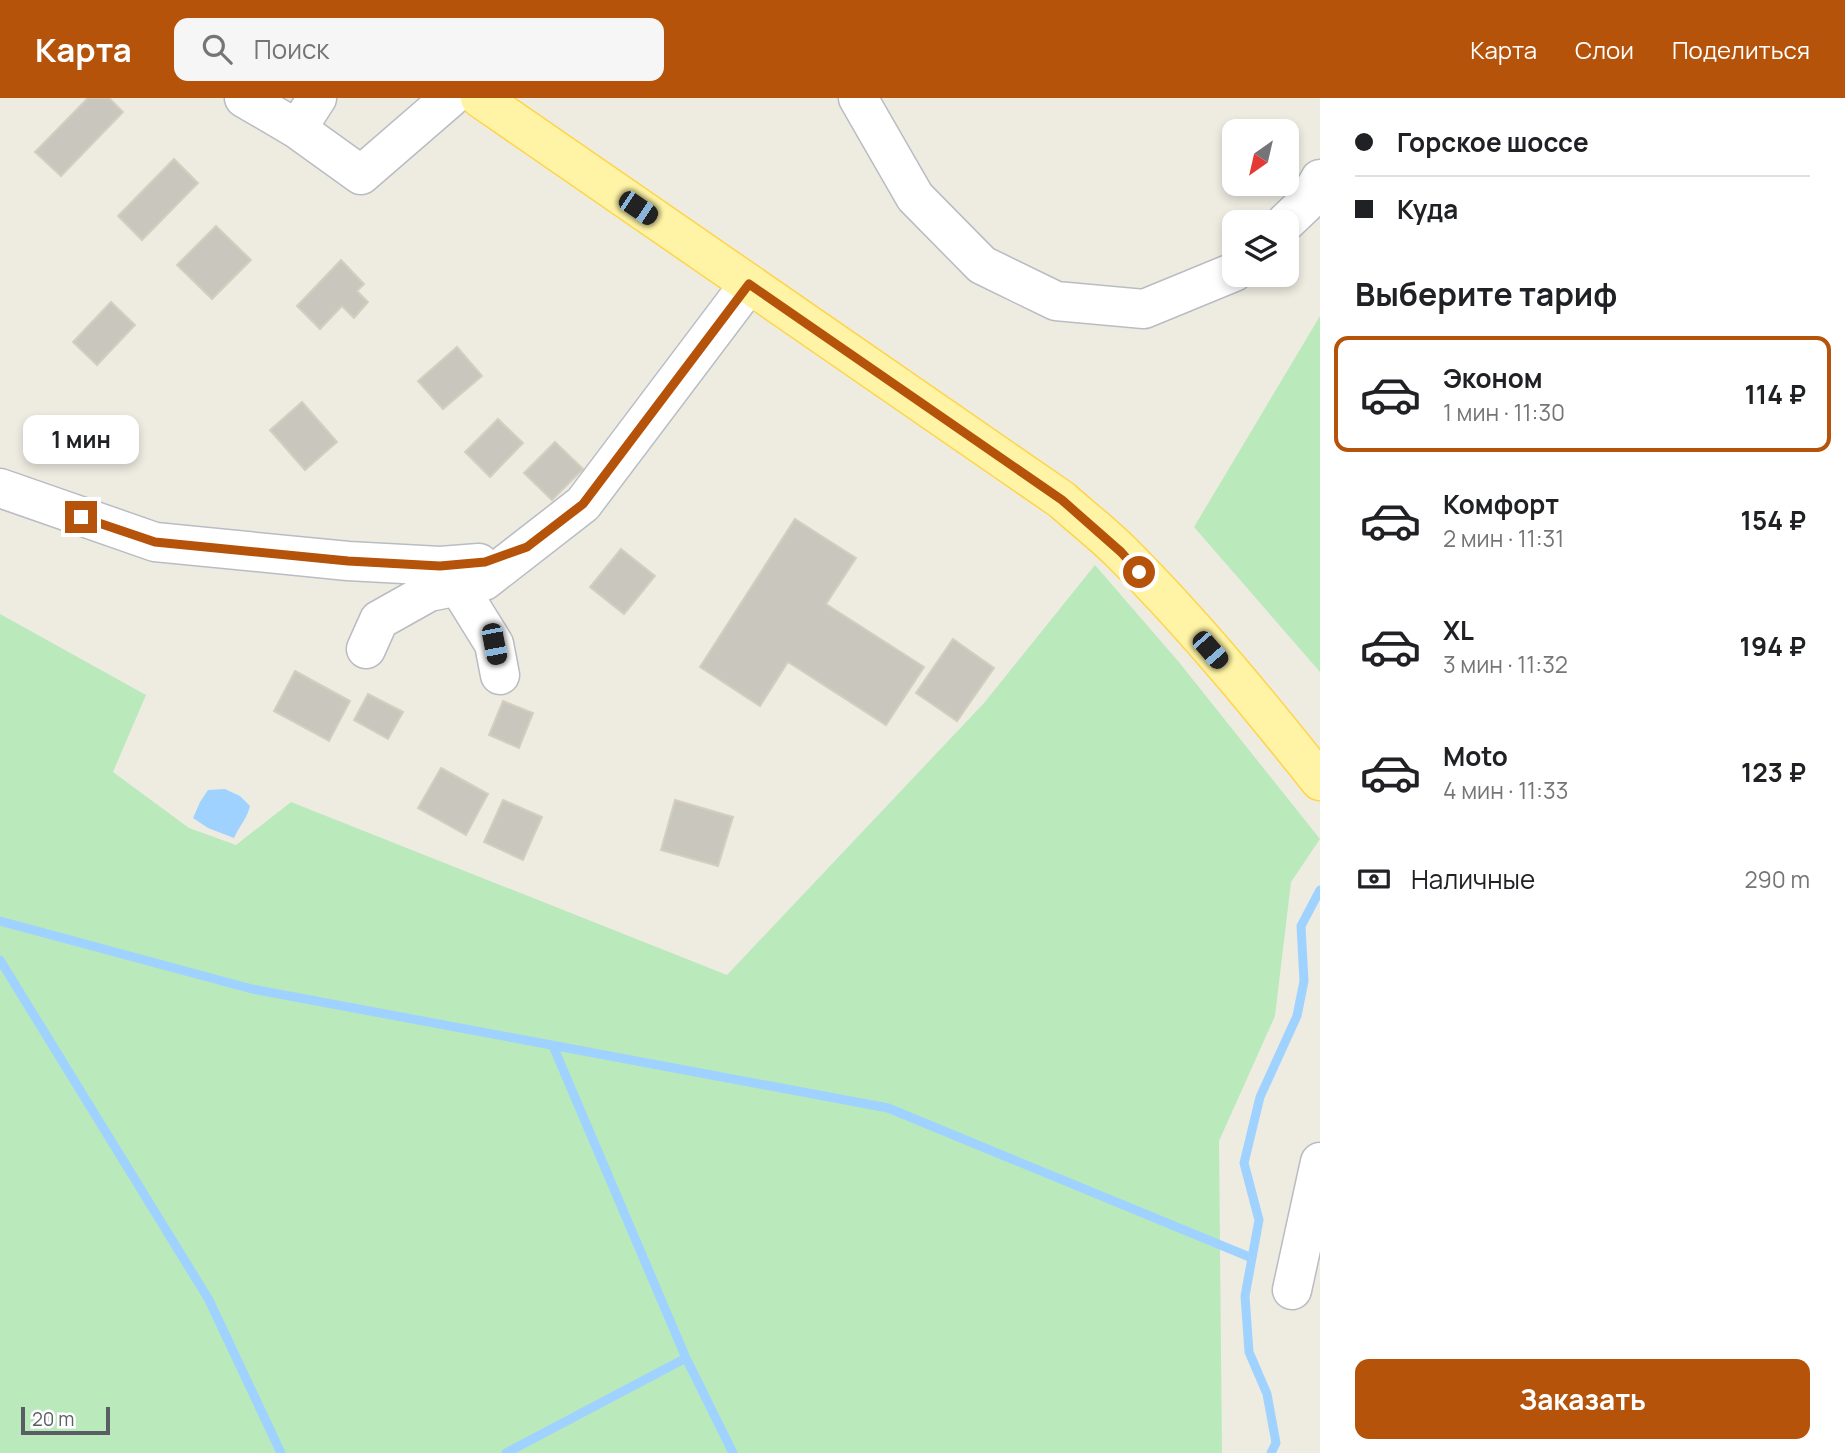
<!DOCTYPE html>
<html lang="ru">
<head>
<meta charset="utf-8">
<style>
	:root { --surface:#fff; --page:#f6f6f6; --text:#202124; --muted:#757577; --line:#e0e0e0; --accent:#b45309 }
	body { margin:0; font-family:Manrope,sans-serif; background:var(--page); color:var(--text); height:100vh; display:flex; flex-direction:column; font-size:26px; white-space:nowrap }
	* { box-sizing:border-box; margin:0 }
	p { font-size:23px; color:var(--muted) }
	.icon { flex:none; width:38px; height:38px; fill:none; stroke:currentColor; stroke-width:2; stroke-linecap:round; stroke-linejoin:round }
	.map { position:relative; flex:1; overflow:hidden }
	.drawer { display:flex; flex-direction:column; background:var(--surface); width:525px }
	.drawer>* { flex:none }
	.top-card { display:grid; align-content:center; height:154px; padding:0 35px; background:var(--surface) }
	.needle { width:46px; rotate:214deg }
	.fabs { position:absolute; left:1222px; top:21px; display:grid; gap:14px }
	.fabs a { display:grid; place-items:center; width:77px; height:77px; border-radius:14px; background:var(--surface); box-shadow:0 4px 10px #0003; font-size:35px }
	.scale { position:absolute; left:21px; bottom:18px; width:89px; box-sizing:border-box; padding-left:7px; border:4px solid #5a5e64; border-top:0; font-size:19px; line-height:24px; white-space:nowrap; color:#5a5e64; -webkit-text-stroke:5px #fff; paint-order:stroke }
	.end { position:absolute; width:32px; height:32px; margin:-16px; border:9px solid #b45309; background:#fff; box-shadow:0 0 0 4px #fff }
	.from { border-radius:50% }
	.bubble { position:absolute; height:49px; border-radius:14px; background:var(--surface); box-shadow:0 4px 10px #0003; font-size:23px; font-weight:700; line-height:49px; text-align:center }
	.car { position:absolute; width:21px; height:42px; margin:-21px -10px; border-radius:9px; box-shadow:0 0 5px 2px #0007; background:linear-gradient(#222 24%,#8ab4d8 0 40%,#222 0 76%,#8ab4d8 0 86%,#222 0) }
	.top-card b { display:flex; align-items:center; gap:24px; height:66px; font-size:26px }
	.top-card b+b { border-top:2px solid var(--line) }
	.top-card i { width:18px; height:18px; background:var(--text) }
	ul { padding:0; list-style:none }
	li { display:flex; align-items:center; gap:21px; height:116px; margin:0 14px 10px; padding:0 21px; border:4px solid transparent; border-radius:14px }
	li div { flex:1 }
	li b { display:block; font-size:26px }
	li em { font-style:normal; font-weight:700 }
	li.current { border-color:var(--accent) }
	li>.icon { width:63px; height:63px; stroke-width:1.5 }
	h2 { padding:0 35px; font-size:32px; line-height:84px }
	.pay { display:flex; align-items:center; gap:18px; height:77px; padding:0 35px; font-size:26px }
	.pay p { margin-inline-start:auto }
	.button { display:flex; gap:14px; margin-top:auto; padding:14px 35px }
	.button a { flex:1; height:80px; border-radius:14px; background:var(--accent); color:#fff; font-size:28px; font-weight:700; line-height:80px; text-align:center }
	header { display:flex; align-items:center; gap:42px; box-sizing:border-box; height:98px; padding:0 35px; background:var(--accent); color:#fff }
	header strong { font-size:33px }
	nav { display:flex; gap:38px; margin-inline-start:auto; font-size:24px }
	.search { width:490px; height:63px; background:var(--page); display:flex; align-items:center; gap:18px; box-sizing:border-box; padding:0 24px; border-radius:14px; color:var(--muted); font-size:26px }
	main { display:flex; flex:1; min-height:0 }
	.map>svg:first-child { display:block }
	.green { fill:#bae9bc }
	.water { fill:#a0d2ff }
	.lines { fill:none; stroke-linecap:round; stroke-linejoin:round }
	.stream { stroke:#a0d2ff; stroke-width:9 }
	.building { fill:#c9c6be; stroke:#d4cebf; stroke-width:2 }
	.minor-casing { stroke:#b9bcc2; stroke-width:41 }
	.major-casing { stroke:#ffd449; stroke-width:41 }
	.minor { stroke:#fff; stroke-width:38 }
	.major { stroke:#fff4a5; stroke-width:38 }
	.route { stroke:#b45309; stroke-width:9 }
</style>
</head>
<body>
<header>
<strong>Карта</strong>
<div class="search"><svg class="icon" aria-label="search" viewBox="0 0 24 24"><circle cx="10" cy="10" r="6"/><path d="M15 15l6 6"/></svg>Поиск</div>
<nav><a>Карта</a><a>Слои</a><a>Поделиться</a></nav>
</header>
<main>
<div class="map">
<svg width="1320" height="1355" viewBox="0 0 1320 1355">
	<rect width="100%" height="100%" fill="#eeece1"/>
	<path class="green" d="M1320 218V574L1194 429Z
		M1095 467 1178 563 1320 741 1291 784 1275 918 1219 1043 1222 1355H0V516L146 597 113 674 189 730 236 747 291 704 727 877 984 605Z"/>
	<path class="water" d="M225 691 240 698 250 708C247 721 239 728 234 740L208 730 193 720 200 704 208 692Z"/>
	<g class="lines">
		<path class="stream" d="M0 823 252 891 888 1010 1252 1160
			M0 862 209 1202 281 1355
			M553 948 686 1260 733 1355
			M506 1355 686 1260
			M1271 1355 1276 1345 1267 1296 1249 1254 1245 1198 1259 1122 1244 1065 1260 999 1297 918 1304 883 1301 828 1320 792"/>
	</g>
	<path class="building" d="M88 0H109L123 14 61 78 35 54Z
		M174 61 198 85 142 142 118 118Z
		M216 128 251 162 212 201 177 167Z
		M341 162 364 186 357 193 368 204 354 220 342 208 320 231 297 208Z
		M111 204 135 227 97 267 73 244Z
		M457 249 482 278 443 311 418 283Z
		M302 304 337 344 305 372 270 332Z
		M498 321 523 345 490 379 465 354Z
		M555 344 583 371 552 402 524 375Z
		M795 421 856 460 826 506 924 569 886 627 788 564 760 608 700 569Z
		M621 451 655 478 624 516 590 489Z
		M953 541 994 570 957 623 916 595Z
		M295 573 350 603 329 643 274 613Z
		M368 596 403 614 388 641 354 622Z
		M503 603 533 615 519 650 489 637Z
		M441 670 488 696 466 737 418 710Z
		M503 702 542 719 523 762 484 744Z
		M675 702 733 719 718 768 661 752Z"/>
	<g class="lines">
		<defs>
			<path id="minor" d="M244 0 297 31 317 0
				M858 0 915 99 982 167 1056 203 1144 211 1234 174
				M297 31 361 77 450 0
				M1286 124 1307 104 1320 81
				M0 390 155 444 348 463 440 468 479 465
				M458 488 494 546 500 577
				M366 551 379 522 429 494 484 483 583 406 749 186
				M1292 1192 1320 1064"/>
			<path id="major" d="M480 0 1062 402C1082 420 1103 436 1122 455 1193 526 1258 605 1320 683"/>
		</defs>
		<use href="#minor" class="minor-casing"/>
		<use href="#major" class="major-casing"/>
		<use href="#minor" class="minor"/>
		<use href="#major" class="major"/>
	</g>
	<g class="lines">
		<path class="route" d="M81 419 155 444 348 463 440 468 485 464 527 449 583 406 749 186 1062 402 1121 454 1139 474"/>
	</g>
</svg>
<div class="fabs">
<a><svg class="needle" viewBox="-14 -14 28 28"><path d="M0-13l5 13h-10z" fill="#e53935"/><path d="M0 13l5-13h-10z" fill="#757577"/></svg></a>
<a><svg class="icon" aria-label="layers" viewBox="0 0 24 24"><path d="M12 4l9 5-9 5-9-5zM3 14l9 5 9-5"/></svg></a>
</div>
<div class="scale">20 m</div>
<i class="end from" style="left:1139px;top:474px"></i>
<i class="end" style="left:81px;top:419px"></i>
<div class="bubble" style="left:23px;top:317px;width:116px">1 мин</div>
<i class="car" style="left:638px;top:110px;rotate:124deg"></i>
<i class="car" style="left:494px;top:546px;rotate:169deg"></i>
<i class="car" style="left:1210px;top:552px;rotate:139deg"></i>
</div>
<section class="drawer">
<div class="top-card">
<b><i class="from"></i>Горское шоссе</b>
<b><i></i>Куда</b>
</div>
<h2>Выберите тариф</h2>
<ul>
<li class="current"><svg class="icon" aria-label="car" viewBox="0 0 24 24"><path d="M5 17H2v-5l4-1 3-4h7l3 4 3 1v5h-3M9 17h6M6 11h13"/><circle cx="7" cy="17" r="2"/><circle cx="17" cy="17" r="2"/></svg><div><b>Эконом</b><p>1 мин · 11:30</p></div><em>114 ₽</em></li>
<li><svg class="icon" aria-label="car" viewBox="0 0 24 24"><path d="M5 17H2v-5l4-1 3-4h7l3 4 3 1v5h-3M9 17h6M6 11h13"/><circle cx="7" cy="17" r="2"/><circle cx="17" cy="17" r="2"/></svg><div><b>Комфорт</b><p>2 мин · 11:31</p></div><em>154 ₽</em></li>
<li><svg class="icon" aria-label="car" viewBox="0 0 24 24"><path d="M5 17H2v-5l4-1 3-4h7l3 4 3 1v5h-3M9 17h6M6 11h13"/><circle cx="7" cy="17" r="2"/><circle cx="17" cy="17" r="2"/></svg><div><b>XL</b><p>3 мин · 11:32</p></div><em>194 ₽</em></li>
<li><svg class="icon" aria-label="car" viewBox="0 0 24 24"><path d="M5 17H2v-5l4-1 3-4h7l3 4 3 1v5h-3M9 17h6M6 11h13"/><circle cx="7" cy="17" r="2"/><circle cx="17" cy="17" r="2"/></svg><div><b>Moto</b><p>4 мин · 11:33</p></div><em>123 ₽</em></li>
</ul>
<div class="pay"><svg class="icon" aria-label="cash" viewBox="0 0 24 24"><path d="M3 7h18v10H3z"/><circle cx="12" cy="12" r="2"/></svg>Наличные<p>290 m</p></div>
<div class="button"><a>Заказать</a></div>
</section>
</main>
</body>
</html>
